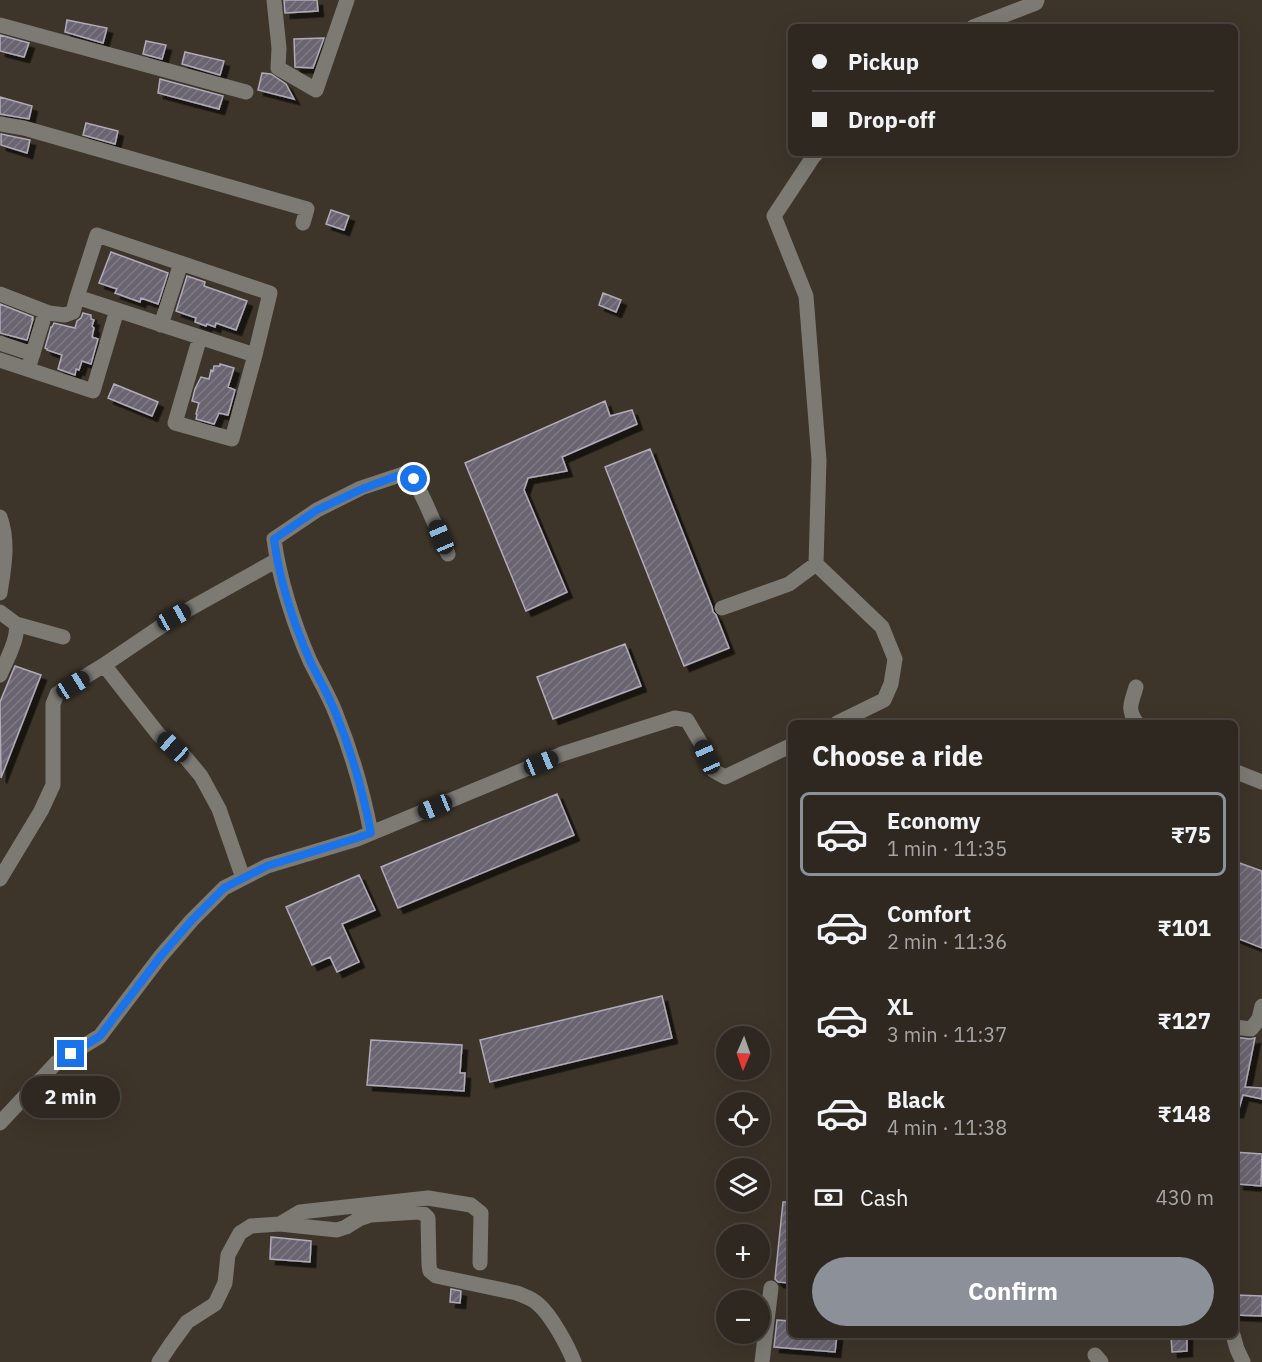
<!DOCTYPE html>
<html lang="en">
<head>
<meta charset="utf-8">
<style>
	:root { --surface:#2e2820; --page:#3a342d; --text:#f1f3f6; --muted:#a7a6a5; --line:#49443e; --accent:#8c9099 }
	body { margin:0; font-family:"IBM Plex Sans",sans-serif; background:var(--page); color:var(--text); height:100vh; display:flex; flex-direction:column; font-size:22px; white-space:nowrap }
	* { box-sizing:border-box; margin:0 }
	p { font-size:20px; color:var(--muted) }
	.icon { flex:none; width:33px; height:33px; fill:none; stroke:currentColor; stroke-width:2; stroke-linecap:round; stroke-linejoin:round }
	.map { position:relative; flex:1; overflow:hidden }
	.details { position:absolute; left:788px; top:720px; width:450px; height:618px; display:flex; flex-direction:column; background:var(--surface); border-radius:9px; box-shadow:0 6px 24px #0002,0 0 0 2px var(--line) }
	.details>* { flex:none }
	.top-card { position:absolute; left:788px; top:24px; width:450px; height:132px; border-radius:9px; box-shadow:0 6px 24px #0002,0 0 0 2px var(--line); display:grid; align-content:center; height:132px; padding:0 24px; background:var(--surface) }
	.needle { width:39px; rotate:182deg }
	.controls { position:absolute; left:716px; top:1026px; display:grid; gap:12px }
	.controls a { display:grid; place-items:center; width:54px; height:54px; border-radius:50%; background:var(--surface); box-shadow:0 6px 24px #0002,0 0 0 2px var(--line); font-size:30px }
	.end { position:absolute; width:27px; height:27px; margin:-14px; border:8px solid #1a73e8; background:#fff; box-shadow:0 0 0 3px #fff }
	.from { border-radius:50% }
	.bubble { position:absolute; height:42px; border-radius:21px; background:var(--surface); box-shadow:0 6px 24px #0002,0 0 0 2px var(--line); font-size:20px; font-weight:700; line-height:42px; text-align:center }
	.car { position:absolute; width:18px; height:36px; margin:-18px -9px; border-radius:8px; box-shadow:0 0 4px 2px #0007; background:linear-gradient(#222 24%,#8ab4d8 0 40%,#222 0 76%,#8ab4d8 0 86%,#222 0) }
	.top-card b { display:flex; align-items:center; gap:21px; height:57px; font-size:22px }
	.top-card b+b { border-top:2px solid var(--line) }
	.top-card i { width:15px; height:15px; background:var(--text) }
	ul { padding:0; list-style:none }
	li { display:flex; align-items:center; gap:18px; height:84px; margin:0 12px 9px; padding:0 12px; border:3px solid transparent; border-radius:9px }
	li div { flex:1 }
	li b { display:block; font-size:22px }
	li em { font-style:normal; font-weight:700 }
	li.on { border-color:var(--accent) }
	li>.icon { width:54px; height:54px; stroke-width:1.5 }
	h2 { padding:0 24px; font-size:27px; line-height:72px }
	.pay { display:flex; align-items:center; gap:15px; height:66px; padding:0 24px; font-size:22px }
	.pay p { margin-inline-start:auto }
	.cta { display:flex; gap:12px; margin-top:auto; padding:12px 24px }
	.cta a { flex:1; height:69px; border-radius:36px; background:var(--accent); color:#fff; font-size:24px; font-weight:700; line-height:69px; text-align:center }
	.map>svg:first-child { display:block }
	.building { fill:url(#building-hatch); stroke:#b1abb9; stroke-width:1.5; filter:url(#shadow) }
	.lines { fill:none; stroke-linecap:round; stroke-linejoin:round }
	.minor { stroke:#7d7a74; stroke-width:15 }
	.route { stroke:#1a73e8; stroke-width:8 }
</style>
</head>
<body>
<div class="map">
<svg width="1262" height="1362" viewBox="0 0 1262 1362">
	<defs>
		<pattern id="building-hatch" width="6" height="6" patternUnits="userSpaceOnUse" patternTransform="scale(1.5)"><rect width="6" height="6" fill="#6a6371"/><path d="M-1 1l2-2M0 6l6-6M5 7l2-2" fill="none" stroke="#7f7984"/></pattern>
		<filter id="shadow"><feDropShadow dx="5.5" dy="5.5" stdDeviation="0" flood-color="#0009"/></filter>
	</defs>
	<rect width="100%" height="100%" fill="#3d352a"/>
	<path class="building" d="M284 0H317L318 11 285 13Z
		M67 20 107 28 103 43 65 32Z
		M0 35 29 43 24 57 0 51Z
		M324 38 313 68 295 67 294 39Z
		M146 41 166 45 162 59 143 54Z
		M185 52 224 61 220 75 182 64Z
		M262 73 271 74 286 84 294 99 258 90Z
		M160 79 223 96 219 109 158 93Z
		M0 97 32 106 29 119 0 114Z
		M86 123 118 131 115 144 83 135Z
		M1 134 30 140 27 153 1 145Z
		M331 210 349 216 344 230 326 224Z
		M111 252 168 273 158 304 141 298 140 302 115 293 117 289 99 283Z
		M187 276 205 282 204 286 247 301 236 330 216 323 215 327 207 324 206 326 195 322 196 318 176 311Z
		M603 293 621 300 616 312 599 305Z
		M0 304 33 317 32 319H33L27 340 0 333Z
		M83 313 91 315V319L94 320 92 326 94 328 92 337 98 339 91 364 82 361 79 370 76 369 75 375 58 369 62 355 47 350V349L45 348 51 327H52L54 323 75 328 77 321 81 318Z
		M220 364 234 368 228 387 235 390 228 415 219 413 214 424 196 419 197 415 196 414 199 403 192 401 195 389 201 377 209 379 211 370 213 371 214 366H220Z
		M114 384 158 402 152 416 108 398Z
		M605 401 610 416 632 410 637 424 562 457 567 471 528 478 524 490 567 592 526 611 465 463Z
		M650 449 712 607 713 612 716 615 729 648 684 666 605 467Z
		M625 644 641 686 553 719 537 677Z
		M15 666 41 675 1 778 0 702Z
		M557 794 574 835 398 908 381 867Z
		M1234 861 1262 871V948L1234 937Z
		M359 875 375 910 342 924 359 962 337 972 330 957 312 965 286 907Z
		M662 996 672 1038 490 1082 480 1040Z
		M1234 1037 1250 1039 1255 1038 1245 1087 1262 1088V1099L1243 1095 1238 1112H1234Z
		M371 1040 462 1045 460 1073H465L464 1091 367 1085Z
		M1234 1152 1262 1154 1261 1186 1238 1184 1239 1171H1234Z
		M783 1202H790V1283L778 1282 775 1279Z
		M271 1237 311 1241 310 1262 270 1259Z
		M451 1289 461 1291 460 1303 450 1302Z
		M1236 1295 1262 1296V1316L1235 1315Z
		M777 1320 790 1321V1335H837L835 1352 774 1347Z
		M1171 1335H1187V1351L1172 1352Z"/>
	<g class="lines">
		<path class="minor" d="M274 0 279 48 278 68 316 90 347 0
			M0 25 246 92
			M973 27 1036 3 1037 0
			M0 124 24 128 307 209 303 223
			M97 235 270 293 255 355 77 297Z
			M0 294 49 313
			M161 325 181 263
			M200 337 175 423 232 439 255 355
			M0 343 33 354
			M0 360 93 391 117 310
			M28 369 44 317 49 313 65 315 73 312 77 297
			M0 517C9 542 4 567 0 593
			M816 564 882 627 895 659 891 684 884 700 837 723
			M722 608 789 584 816 564 819 460 806 296 774 216 813 157 817 153
			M0 612 16 624 63 637
			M104 665 159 735 186 758 201 776 219 809 243 878
			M0 675C6 661 19 638 16 624
			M1136 687C1132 702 1126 709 1137 723
			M1234 771 1262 782
			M371 833C363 792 352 753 336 714 329 696 319 679 310 661 294 625 279 578 274 539L317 510 361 488 403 474 414 479 426 504 448 554
			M0 879 41 811 53 785V704L57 694 104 665 175 617 277 560
			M1234 1027 1251 1029 1259 1019 1262 1006
			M0 1123 56 1063 100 1036 160 957 192 920 224 888 267 866 357 839 562 754 675 718 687 720 700 742 714 771 725 777 790 746
			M280 1224 300 1212 428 1198 471 1205 481 1213 480 1263
			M1233 1335 1237 1349 1243 1362
			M1095 1355 1101 1362
			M159 1362 171 1344 187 1322 215 1304 225 1283 228 1255 240 1233 251 1226 280 1224 337 1230 346 1227 359 1219 371 1215 418 1212 424 1214 428 1218 429 1265 430 1271 436 1276 517 1293C524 1296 532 1298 538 1304 551 1315 568 1346 574 1362
			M762 1362 771 1288"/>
	</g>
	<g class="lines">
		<path class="route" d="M71 1054 100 1036 160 957 192 920 224 888 267 866 357 838 371 833C363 792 352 753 336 714 329 696 319 679 310 661 294 624 279 579 274 539L317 510 362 489 402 474 414 479"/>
	</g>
</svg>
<div class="controls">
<a><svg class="needle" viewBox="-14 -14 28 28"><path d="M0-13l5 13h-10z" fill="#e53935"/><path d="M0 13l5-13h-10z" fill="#a7a6a5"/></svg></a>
<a><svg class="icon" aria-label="locate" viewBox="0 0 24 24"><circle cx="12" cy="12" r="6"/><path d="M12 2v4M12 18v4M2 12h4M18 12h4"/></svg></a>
<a><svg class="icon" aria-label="layers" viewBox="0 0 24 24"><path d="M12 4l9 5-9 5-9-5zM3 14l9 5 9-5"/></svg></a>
<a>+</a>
<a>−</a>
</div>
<i class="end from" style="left:414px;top:479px"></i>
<i class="end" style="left:71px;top:1054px"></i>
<div class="bubble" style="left:21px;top:1076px;width:99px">2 min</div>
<i class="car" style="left:441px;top:537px;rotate:337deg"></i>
<i class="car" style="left:174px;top:617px;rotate:61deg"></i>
<i class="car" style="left:73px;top:685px;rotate:58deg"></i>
<i class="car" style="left:173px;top:747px;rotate:312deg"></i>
<i class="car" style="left:707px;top:757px;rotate:336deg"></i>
<i class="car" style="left:541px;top:763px;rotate:68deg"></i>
<i class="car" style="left:435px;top:807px;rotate:248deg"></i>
<div class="top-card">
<b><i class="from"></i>Pickup</b>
<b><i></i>Drop-off</b>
</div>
<section class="details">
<h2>Choose a ride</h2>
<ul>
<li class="on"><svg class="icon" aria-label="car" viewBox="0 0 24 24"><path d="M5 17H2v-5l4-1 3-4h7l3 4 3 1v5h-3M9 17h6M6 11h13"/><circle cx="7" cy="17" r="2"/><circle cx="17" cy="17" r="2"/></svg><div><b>Economy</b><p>1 min · 11:35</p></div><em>₹75</em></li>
<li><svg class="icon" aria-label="car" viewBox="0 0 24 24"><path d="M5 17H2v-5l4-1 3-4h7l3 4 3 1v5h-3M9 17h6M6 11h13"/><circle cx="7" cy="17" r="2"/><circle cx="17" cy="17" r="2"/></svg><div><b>Comfort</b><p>2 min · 11:36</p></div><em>₹101</em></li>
<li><svg class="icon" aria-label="car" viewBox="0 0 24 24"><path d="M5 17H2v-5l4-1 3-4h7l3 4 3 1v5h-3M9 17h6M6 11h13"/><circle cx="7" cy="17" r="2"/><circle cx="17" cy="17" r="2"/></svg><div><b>XL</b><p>3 min · 11:37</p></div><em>₹127</em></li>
<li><svg class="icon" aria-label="car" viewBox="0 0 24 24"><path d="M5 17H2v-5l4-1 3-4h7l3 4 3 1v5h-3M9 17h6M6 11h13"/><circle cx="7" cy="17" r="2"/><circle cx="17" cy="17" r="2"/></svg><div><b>Black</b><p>4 min · 11:38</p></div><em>₹148</em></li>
</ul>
<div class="pay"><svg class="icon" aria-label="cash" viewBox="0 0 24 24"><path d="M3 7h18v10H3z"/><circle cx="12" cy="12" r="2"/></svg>Cash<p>430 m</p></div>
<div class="cta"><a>Confirm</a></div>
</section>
</div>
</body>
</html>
